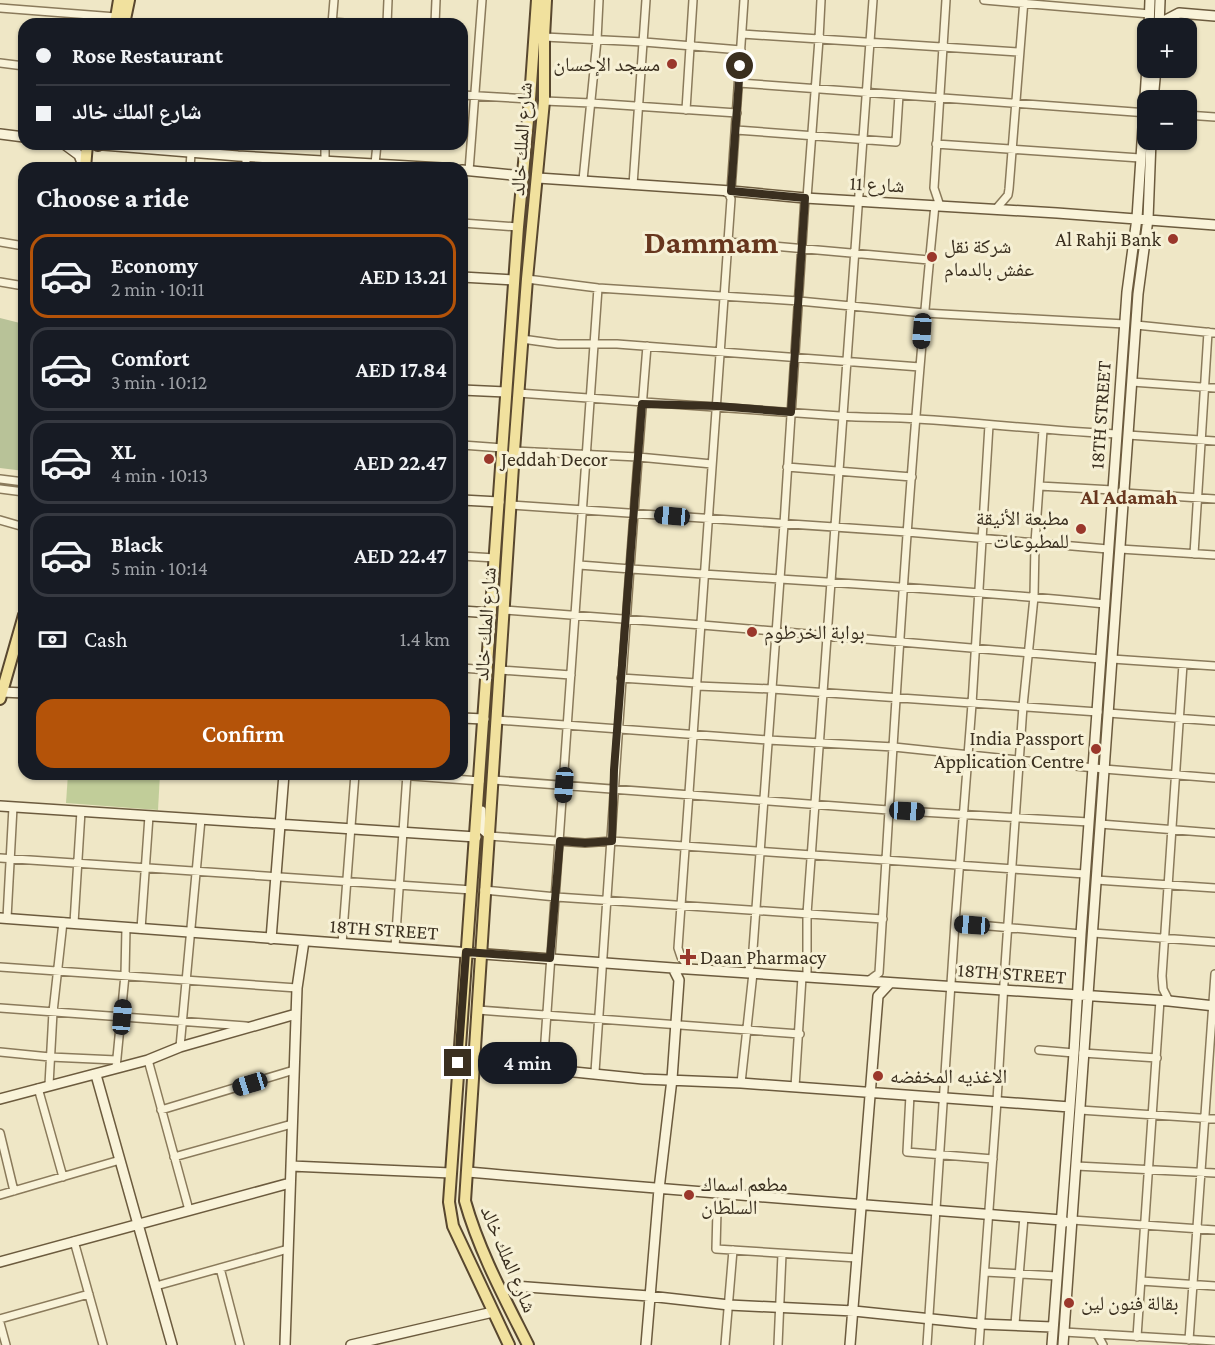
<!DOCTYPE html>
<html lang="en">
<head>
<meta charset="utf-8">
<style>
	:root { --surface:#171b24; --page:#242831; --text:#f1f3f6; --muted:#9ea1a6; --line:#363941; --accent:#b45309 }
	body { margin:0; font-family:"Crimson Pro","Noto Naskh Arabic",serif; background:var(--page); color:var(--text); height:100vh; display:flex; flex-direction:column; font-size:22px; white-space:nowrap }
	* { box-sizing:border-box; margin:0 }
	p { font-size:20px; color:var(--muted) }
	.icon { flex:none; width:33px; height:33px; fill:none; stroke:currentColor; stroke-width:2; stroke-linecap:round; stroke-linejoin:round }
	.map { position:relative; flex:1; overflow:hidden }
	.details { position:absolute; left:18px; top:162px; width:450px; height:618px; display:flex; flex-direction:column; background:var(--surface); border-radius:18px; box-shadow:0 2px 4px #0004 }
	.details>* { flex:none }
	.hud { position:absolute; left:18px; top:18px; width:450px; height:132px; border-radius:18px; box-shadow:0 2px 4px #0004; display:grid; align-content:center; height:132px; padding:0 18px; background:var(--surface) }
	.controls { position:absolute; left:1137px; top:18px; display:grid; gap:12px }
	.controls a { display:grid; place-items:center; width:60px; height:60px; border-radius:12px; background:var(--surface); box-shadow:0 2px 4px #0004; font-size:30px }
	.end { position:absolute; width:27px; height:27px; margin:-14px; border:8px solid #3a2f1f; background:#fff; box-shadow:0 0 0 3px #fff }
	.from { border-radius:50% }
	.bubble { position:absolute; height:42px; border-radius:18px; background:var(--surface); box-shadow:0 2px 4px #0004; font-size:20px; font-weight:600; line-height:42px; text-align:center }
	.car { position:absolute; width:18px; height:36px; margin:-18px -9px; border-radius:8px; box-shadow:0 0 4px 2px #0007; background:linear-gradient(#222 24%,#8ab4d8 0 40%,#222 0 76%,#8ab4d8 0 86%,#222 0) }
	.hud b { display:flex; align-items:center; gap:21px; height:57px; font-size:22px }
	.hud b+b { border-top:2px solid var(--line) }
	.hud i { width:15px; height:15px; background:var(--text) }
	ul { padding:0; list-style:none }
	li { display:flex; align-items:center; gap:18px; height:84px; margin:0 12px 9px; padding:0 6px; border:3px solid var(--line); border-radius:18px }
	li div { flex:1 }
	li b { display:block; font-size:22px }
	li em { font-style:normal; font-weight:600 }
	li.active { border-color:var(--accent) }
	li>.icon { width:54px; height:54px; stroke-width:1.5 }
	h2 { padding:0 18px; font-size:27px; line-height:72px }
	.pay { display:flex; align-items:center; gap:15px; height:66px; padding:0 18px; font-size:22px }
	.pay p { margin-inline-start:auto }
	.action { display:flex; gap:12px; margin-top:auto; padding:12px 18px }
	.action a { flex:1; height:69px; border-radius:18px; background:var(--accent); color:#fff; font-size:24px; font-weight:600; line-height:69px; text-align:center }
	.map>svg:first-child { display:block }
	.green { fill:#c1cd99 }
	.cemetery { fill:#b8c298 }
	.lines { fill:none; stroke-linecap:round; stroke-linejoin:round }
	.street-casing { stroke:#8a7a5b; stroke-width:10 }
	.secondary-casing { stroke:#6c5b3e; stroke-width:12 }
	.primary-casing { stroke:#58472f; stroke-width:14 }
	.street { stroke:#f9f3d9; stroke-width:7 }
	.secondary { stroke:#f9f3d9; stroke-width:9 }
	.primary { stroke:#f1e19e; stroke-width:10 }
	.route { stroke:#3a2f1f; stroke-width:8 }
	.poi-dot { fill:#9a372b; stroke:#f6f0d5; stroke-width:2 }
	.labels { text-anchor:middle; stroke-width:6; stroke-linejoin:round; paint-order:stroke }
	.poi-label { font-size:20px; fill:#3a2f1f; stroke:#f6f0d5; text-anchor:start }
	.street-label { font-size:20px; fill:#3a2f1f; stroke:#f6f0d5 }
	.neighbourhood-label { font-size:21px; font-weight:bold; fill:#67361e; stroke:#f6f0d5 }
	.town-label { font-size:32px; font-weight:bold; fill:#67361e; stroke:#f6f0d5 }
</style>
</head>
<body>
<div class="map">
<svg width="1215" height="1345" viewBox="0 0 1215 1345">
	<rect width="100%" height="100%" fill="#efe7c6"/>
	<path class="green" d="M68 774H160L158 810 66 803Z"/>
	<path class="cemetery" d="M0 318 24 324V471L0 468Z"/>
	<g class="lines">
		<defs>
			<path id="street" d="M984 0 1150 14
				M0 8 116 17
				M332 22 357 24
				M332 24 334 0
				M387 24 388 0
				M435 24 436 0
				M742 34 1019 52
				M544 37 644 42 741 50
				M0 63 24 66
				M739 83 1148 113
				M462 95 530 99
				M544 101 591 103 737 113
				M686 110 693 0
				M1186 115 1215 117
				M736 130 896 142 899 95
				M936 144 1140 158
				M325 160V144
				M375 164 377 144
				M190 168 191 153
				M246 168V157
				M469 171 482 0
				M583 180 597 40 599 0
				M633 185 646 0
				M731 191 744 0
				M807 198 819 39 821 0
				M940 206 934 188 946 0
				M996 209 1008 195 1009 189 1024 0
				M462 223 518 227
				M0 242 24 246
				M728 242 929 260
				M527 279 598 288 799 301 924 313 1125 324
				M0 282 24 286
				M1136 325 1215 333
				M522 339 558 344H617L920 367
				M1132 382 1215 388
				M518 393C625 401 733 408 840 416 866 418 892 417 917 419 984 423 1050 431 1117 434
				M1128 435 1215 441
				M462 445 503 448
				M514 451 638 457 712 464
				M787 467 912 477
				M0 479 24 482
				M1039 486 1113 490
				M0 489 24 492
				M1124 493 1215 499
				M511 505 907 532 1108 549
				M0 520 24 527
				M1120 549 1215 555
				M1194 554 1208 332
				M462 556 495 558
				M579 565C754 579 930 586 1105 604
				M504 610 702 625 1101 659
				M1112 659 1215 666
				M462 668 488 670
				M500 670 571 675
				M621 678 697 683
				M697 686 772 689 1098 712
				M1108 713 1215 721
				M497 720 768 740 894 747 1104 769 1215 778
				M385 774 480 781
				M493 780 888 810 1089 822
				M482 810V830L489 836 585 843 612 841 1085 874
				M1100 824 1215 833
				M0 858 472 890
				M1096 880 1215 888
				M484 890 556 897 883 919
				M7 918 13 807
				M74 923 81 811
				M955 923 1081 934
				M141 929 149 816
				M1093 933 1215 942
				M342 944 355 774
				M395 947 407 774
				M0 967 297 988
				M689 968 681 957 678 948 731 199 729 194 724 191
				M747 973 752 963 784 524 805 198
				M807 977V914L873 0
				M868 981 879 973C895 717 909 460 935 205
				M1169 1001 1163 989 1162 976 1183 664
				M0 1008 246 1026
				M478 1010 800 1034
				M180 1047 201 819
				M1039 1050 1074 1053
				M0 1052 50 1057 116 1060
				M1083 1053 1157 1058
				M148 1060 189 1210
				M116 1068 125 975 126 928
				M543 1069 598 288
				M595 1072C612 830 627 588 647 346
				M741 1083 753 973
				M49 1085 53 1012 63 922
				M795 1087 802 977
				M38 1088 63 1177
				M910 1095 907 1152 993 1159
				M161 1110 294 1070
				M1080 1110 1215 1119
				M0 1133 14 1191
				M174 1157 292 1124
				M1076 1166 1215 1173
				M0 1195 120 1160
				M717 1210 716 1249 857 1258
				M1072 1220 1215 1230
				M74 1241 103 1345
				M220 1268 240 1345
				M985 1272 1057 1276
				M1141 1281 1215 1286
				M156 1286 288 1249
				M0 1319 89 1294
				M0 1323 6 1345
				M1015 1324 1024 1217
				M1064 1332 1215 1341
				M1097 1334 1103 1345
				M1137 1337 1160 1000
				M1189 1340 1215 974
				M725 1345 733 1250
				M778 1345 782 1254
				M927 1345 955 923 972 704 989 425
				M979 1345 997 1101 1005 966 1023 706 1034 597 1035 543 1043 430"/>
			<path id="secondary" d="M1160 23 1179 13 1215 16
				M1159 26 1160 0
				M1149 28 1150 0
				M1153 100 1156 68
				M0 134 24 137
				M64 144 79 155 84 168
				M91 144 238 156 442 168
				M462 170 523 176
				M538 178 731 191 805 198 1057 213 1215 225
				M462 277 514 280
				M462 390 506 392
				M462 500 499 502
				M462 611 491 613
				M2 692 24 693
				M462 718 484 719
				M0 806 476 837
				M0 918 673 968 1169 1001 1215 1006
				M271 939 284 774
				M475 1062 643 1079 741 1083 1070 1107
				M96 1075 172 1345
				M0 1099 148 1060 180 1047 296 1014
				M291 1166 451 1173
				M468 1172C666 1190 864 1205 1062 1220L1065 1222
				M0 1262 290 1183
				M502 1292 514 1286 649 1296 729 1305 854 1311 980 1324 1052 1327
				M285 1345 297 988 304 941
				M351 1345 493 1312
				M646 1345 659 1189 672 1079 679 980 673 968
				M850 1345 878 996 890 983
				M1052 1345 1074 1053 1081 934 1117 434 1127 292 1137 218 1148 52
				M1063 1345 1138 294 1148 219 1151 140"/>
			<path id="primary" d="M115 24 119 0
				M124 24 129 0
				M98 145V144
				M85 168 87 144
				M0 699 24 615
				M509 1345 453 1226 449 1202 518 227 530 99 537 0
				M528 1345C505 1299 479 1251 465 1201L514 451 527 279 544 101V37L546 0"/>
		</defs>
		<use href="#street" class="street-casing"/>
		<use href="#secondary" class="secondary-casing"/>
		<use href="#primary" class="primary-casing"/>
		<use href="#street" class="street"/>
		<use href="#secondary" class="secondary"/>
		<use href="#primary" class="primary"/>
	</g>
	<g class="lines">
		<path class="route" d="M458 1063 466 952 550 958 560 841 585 843 612 841 614 770 642 404 717 406 791 412 805 198 731 191 740 66"/>
	</g>
	<g class="poi-dot">
		<circle cx="672" cy="64" r="6"/>
		<circle cx="1173" cy="239" r="6"/>
		<circle cx="932" cy="257" r="6"/>
		<circle cx="489" cy="459" r="6"/>
		<circle cx="1081" cy="529" r="6"/>
		<circle cx="752" cy="632" r="6"/>
		<circle cx="1096" cy="749" r="6"/>
		<path d="M685 948h6v6h6v6h-6v6h-6v-6h-6v-6h6z"/>
		<circle cx="878" cy="1076" r="6"/>
		<circle cx="689" cy="1195" r="6"/>
		<circle cx="1069" cy="1303" r="6"/>
	</g>
	<g class="labels">
		<g class="poi-label">
			<text x="660" y="71" text-anchor="end">مسجد الإحسان</text>
			<text x="1161" y="246" text-anchor="end">Al Rahji Bank</text>
			<text x="944" y="253">شركة نقل<tspan x="944" dy="23">عفش بالدمام</tspan></text>
			<text x="501" y="466">Jeddah Decor</text>
			<text x="1069" y="525" text-anchor="end">مطبعة الأنيقة<tspan x="1069" dy="23">للمطبوعات</tspan></text>
			<text x="764" y="639">بوابة الخرطوم</text>
			<text x="1084" y="745" text-anchor="end">India Passport<tspan x="1084" dy="23">Application Centre</tspan></text>
			<text x="700" y="964">Daan Pharmacy</text>
			<text x="890" y="1083">الاغذيه المخفضه</text>
			<text x="701" y="1191">مطعم اسماك<tspan x="701" dy="23">السلطان</tspan></text>
			<text x="1081" y="1310">بقالة فنون لين</text>
		</g>
		<g class="street-label">
			<text transform="translate(521 139) rotate(-86)" y="7">شارع الملك خالد</text>
			<text transform="translate(877 184) rotate(3)" y="7">شارع 11</text>
			<text transform="translate(1100 415) rotate(-86)" y="7">18TH STREET</text>
			<text transform="translate(485 624) rotate(-86)" y="7">شارع الملك خالد</text>
			<text transform="translate(384 929) rotate(4)" y="7">18TH STREET</text>
			<text transform="translate(1012 973) rotate(4)" y="7">18TH STREET</text>
			<text transform="translate(509 1259) rotate(67)" y="7">شارع الملك خالد</text>
		</g>
		<g class="neighbourhood-label">
			<text x="1129" y="504">Al Adamah</text>
		</g>
		<g class="town-label">
			<text x="711" y="253">Dammam</text>
		</g>
	</g>
</svg>
<div class="controls">
<a>+</a>
<a>−</a>
</div>
<i class="end from" style="left:740px;top:66px"></i>
<i class="end" style="left:458px;top:1063px"></i>
<div class="bubble" style="left:478px;top:1042px;width:99px">4 min</div>
<i class="car" style="left:922px;top:331px;rotate:184deg"></i>
<i class="car" style="left:672px;top:516px;rotate:275deg"></i>
<i class="car" style="left:564px;top:785px;rotate:184deg"></i>
<i class="car" style="left:907px;top:811px;rotate:93deg"></i>
<i class="car" style="left:972px;top:925px;rotate:274deg"></i>
<i class="car" style="left:122px;top:1017px;rotate:5deg"></i>
<i class="car" style="left:250px;top:1084px;rotate:253deg"></i>
<div class="hud">
<b><i class="from"></i>Rose Restaurant</b>
<b><i></i>شارع الملك خالد</b>
</div>
<section class="details">
<h2>Choose a ride</h2>
<ul>
<li class="active"><svg class="icon" aria-label="car" viewBox="0 0 24 24"><path d="M5 17H2v-5l4-1 3-4h7l3 4 3 1v5h-3M9 17h6M6 11h13"/><circle cx="7" cy="17" r="2"/><circle cx="17" cy="17" r="2"/></svg><div><b>Economy</b><p>2 min · 10:11</p></div><em>AED 13.21</em></li>
<li><svg class="icon" aria-label="car" viewBox="0 0 24 24"><path d="M5 17H2v-5l4-1 3-4h7l3 4 3 1v5h-3M9 17h6M6 11h13"/><circle cx="7" cy="17" r="2"/><circle cx="17" cy="17" r="2"/></svg><div><b>Comfort</b><p>3 min · 10:12</p></div><em>AED 17.84</em></li>
<li><svg class="icon" aria-label="car" viewBox="0 0 24 24"><path d="M5 17H2v-5l4-1 3-4h7l3 4 3 1v5h-3M9 17h6M6 11h13"/><circle cx="7" cy="17" r="2"/><circle cx="17" cy="17" r="2"/></svg><div><b>XL</b><p>4 min · 10:13</p></div><em>AED 22.47</em></li>
<li><svg class="icon" aria-label="car" viewBox="0 0 24 24"><path d="M5 17H2v-5l4-1 3-4h7l3 4 3 1v5h-3M9 17h6M6 11h13"/><circle cx="7" cy="17" r="2"/><circle cx="17" cy="17" r="2"/></svg><div><b>Black</b><p>5 min · 10:14</p></div><em>AED 22.47</em></li>
</ul>
<div class="pay"><svg class="icon" aria-label="cash" viewBox="0 0 24 24"><path d="M3 7h18v10H3z"/><circle cx="12" cy="12" r="2"/></svg>Cash<p>1.4 km</p></div>
<div class="action"><a>Confirm</a></div>
</section>
</div>
</body>
</html>
